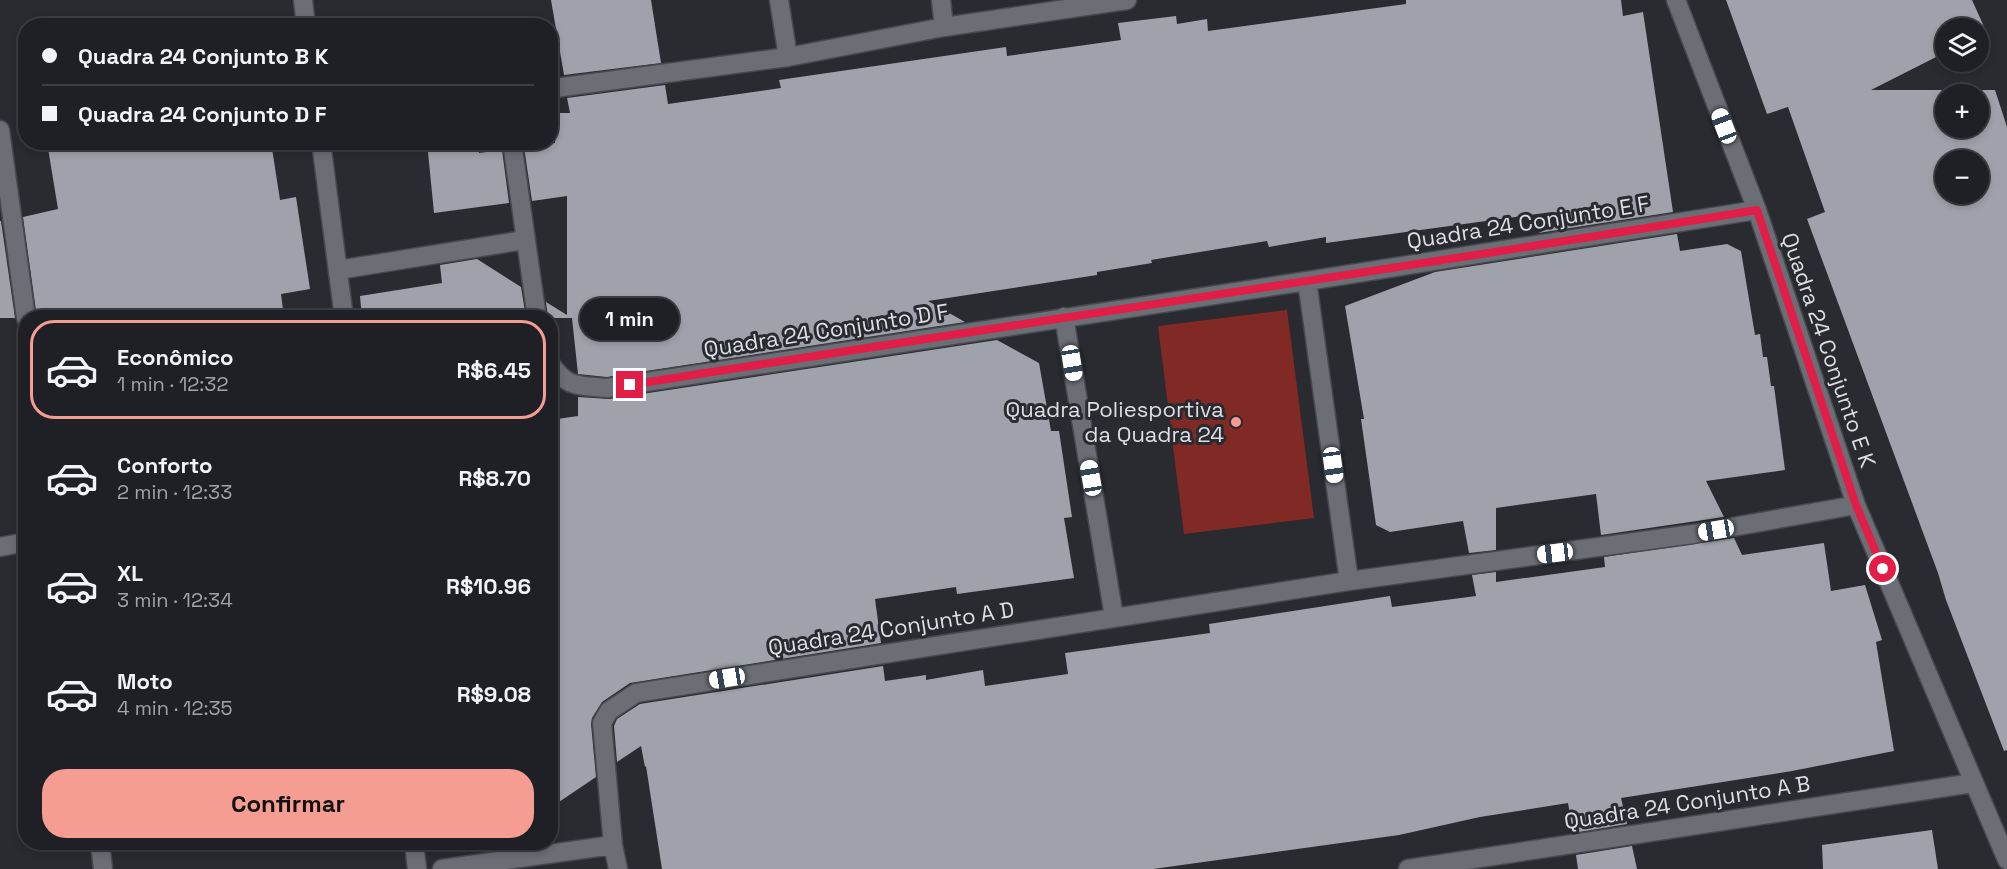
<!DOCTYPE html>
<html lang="pt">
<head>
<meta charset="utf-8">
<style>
	:root { --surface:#1f2025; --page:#27282d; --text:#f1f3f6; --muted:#a1a3a7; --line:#3c3e42; --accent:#f59c93 }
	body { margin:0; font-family:"Space Grotesk",sans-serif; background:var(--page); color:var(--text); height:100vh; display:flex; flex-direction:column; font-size:22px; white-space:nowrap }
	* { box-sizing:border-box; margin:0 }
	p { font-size:20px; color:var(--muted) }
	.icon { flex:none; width:33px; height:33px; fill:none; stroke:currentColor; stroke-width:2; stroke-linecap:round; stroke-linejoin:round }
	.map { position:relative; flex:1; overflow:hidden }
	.details { position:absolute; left:18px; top:310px; width:540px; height:540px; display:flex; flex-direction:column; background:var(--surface); border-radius:24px; box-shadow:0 3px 9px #0003,0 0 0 2px var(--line) }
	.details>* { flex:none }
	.hud { position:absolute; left:18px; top:18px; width:540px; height:132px; border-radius:24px; box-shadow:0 3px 9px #0003,0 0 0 2px var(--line); display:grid; align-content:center; height:132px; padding:0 24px; background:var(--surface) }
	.fabs { position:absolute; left:1935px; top:18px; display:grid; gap:12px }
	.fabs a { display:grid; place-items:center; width:54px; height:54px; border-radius:50%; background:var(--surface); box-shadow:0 3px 9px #0003,0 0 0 2px var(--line); font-size:30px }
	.end { position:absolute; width:27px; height:27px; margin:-14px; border:8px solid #e11d48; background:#fff; box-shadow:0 0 0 3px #fff }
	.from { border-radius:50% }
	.bubble { position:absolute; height:42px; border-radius:21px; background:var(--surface); box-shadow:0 3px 9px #0003,0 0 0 2px var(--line); font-size:20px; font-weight:700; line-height:42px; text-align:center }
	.car { position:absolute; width:18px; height:36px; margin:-18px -9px; border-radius:8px; box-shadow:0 0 4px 2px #0007; background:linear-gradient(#fff 24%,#345 0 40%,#fff 0 76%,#345 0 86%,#fff 0) }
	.hud b { display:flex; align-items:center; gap:21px; height:57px; font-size:22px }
	.hud b+b { border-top:2px solid var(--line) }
	.hud i { width:15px; height:15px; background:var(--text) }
	ul { padding:10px 0 0; list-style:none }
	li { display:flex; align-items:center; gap:18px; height:99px; margin:0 12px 9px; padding:0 12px; border:3px solid transparent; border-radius:24px }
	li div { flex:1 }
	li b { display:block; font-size:22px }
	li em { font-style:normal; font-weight:700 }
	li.on { border-color:var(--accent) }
	li>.icon { width:54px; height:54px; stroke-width:1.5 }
	.button { display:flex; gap:12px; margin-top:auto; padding:12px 24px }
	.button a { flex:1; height:69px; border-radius:24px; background:var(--accent); color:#111; font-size:24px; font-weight:700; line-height:69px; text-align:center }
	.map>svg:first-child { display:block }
	.green { fill:#802925 }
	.building { fill:#9fa2aa; fill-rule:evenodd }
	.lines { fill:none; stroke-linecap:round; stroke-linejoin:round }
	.street-casing { stroke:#46494e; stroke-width:21 }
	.street { stroke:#6b6e75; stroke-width:18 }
	.route { stroke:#e11d48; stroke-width:8 }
	.poi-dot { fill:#f59c93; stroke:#292b31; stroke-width:2 }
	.labels { text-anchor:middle; stroke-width:6; stroke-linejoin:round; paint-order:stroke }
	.street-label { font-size:22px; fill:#dddfe3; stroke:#292b31 }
	.poi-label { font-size:22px; fill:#dddfe3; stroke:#292b31; text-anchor:end }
</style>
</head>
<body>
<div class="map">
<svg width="2007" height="869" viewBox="0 0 2007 869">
	<rect width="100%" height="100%" fill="#292b31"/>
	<path class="green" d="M1287 310 1314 518 1184 534 1158 326Z"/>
	<path class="building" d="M551 0H651L661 63 564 75Z
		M1406 0H1621L1623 16 1643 12 1673 212 1538 233 1556 226 1552 212 1326 243V237L1269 247 1267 241 1151 260 1152 263 1097 272V275L928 301 965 322 607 377 578 374 572 318H548L546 302 567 315V196L532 201 524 147 555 143 552 113H570L567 98 665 85 668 104 781 88 779 80 1006 47 1007 56 1121 40 1118 23 1176 16 1177 24 1207 19 1208 31 1406 4Z
		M1726 0H1972L1986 31 1978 35V28H1946V52L1871 90H1995L2007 127V750L2004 751 1946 600 1938 573 1807 219 1825 212 1788 107 1767 114ZM1946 94H1978V128H1946ZM1946 160H1978V194H1946Z
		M47 142H271L280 200 296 197 310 289 281 294 284 318H37L23 217 58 209Z
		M427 142H478L479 153 502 150 509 203 434 213Z
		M0 221H1L15 318H0Z
		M1677 234 1680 251 1727 244 1741 251 1755 335 1760 334 1763 357H1767L1771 386H1774L1785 470 1706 481 1724 517 1601 535 1596 494 1496 508V550L1469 553 1463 521 1390 532 1376 525 1361 419H1364L1345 306 1435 272Z
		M477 259 521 287 526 318H362L360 296 442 283 440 265Z
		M997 340 1039 363 1051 431H1059L1072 517 1064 518 1074 578 957 594 956 587 875 599 881 643 630 683 602 702 592 718 591 724 596 777 550 808V420L578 416V397L609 399Z
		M1734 538 1742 555 1824 543 1831 591 1865 585 1882 640 1876 642 1894 751 1792 771 1621 798 1627 824 1573 833 1568 803 1480 817 1399 835 1153 869H662L646 766 645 767 641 746 617 762 614 726 617 719 640 704 883 666 885 681 926 675V680L983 670 985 686 1068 674 1065 653 1210 633 1209 624 1390 596 1392 607 1476 596 1472 575 1496 572V582L1605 567 1604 557Z
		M1932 830 1938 869H1823L1822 845Z
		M1632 846 1637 869H1578L1576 855Z"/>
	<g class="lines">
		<defs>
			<path id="street" d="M303 0 306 26
				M779 0 788 57
				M941 0 944 27
				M1676 0 1757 210 1856 505 2007 860
				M550 91 555 88 788 57 944 27 1127 0
				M0 130 26 318
				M321 142 344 318
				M512 142 537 318
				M338 270 525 240
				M1307 281 1349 581
				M1064 317 1114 617
				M550 363C568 389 578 385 607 388L1307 281 1757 210
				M0 547 26 542
				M100 843 103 869
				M414 843 417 869
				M442 869 613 845
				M618 869 613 845 602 723 609 711 636 693 1349 581 1693 534 1856 505
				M1408 869 1973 783"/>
		</defs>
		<use href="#street" class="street-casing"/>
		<use href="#street" class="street"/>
	</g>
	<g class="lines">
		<path class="route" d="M630 385C1005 325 1382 272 1757 210L1856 505 1883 569"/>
	</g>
	<circle class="poi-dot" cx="1236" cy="422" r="6"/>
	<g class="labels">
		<g class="street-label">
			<text transform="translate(1528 222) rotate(-9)" y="8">Quadra 24 Conjunto E F</text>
			<text transform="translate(826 330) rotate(-9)" y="8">Quadra 24 Conjunto D F</text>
			<text transform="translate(1829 350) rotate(71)" y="8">Quadra 24 Conjunto E K</text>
			<text transform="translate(891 628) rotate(-9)" y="8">Quadra 24 Conjunto A D</text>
			<text transform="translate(1687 802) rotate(-9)" y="8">Quadra 24 Conjunto A B</text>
		</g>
		<g class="poi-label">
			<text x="1224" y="417">Quadra Poliesportiva<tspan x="1224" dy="25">da Quadra 24</tspan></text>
		</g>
	</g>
</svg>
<div class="fabs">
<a><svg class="icon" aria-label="layers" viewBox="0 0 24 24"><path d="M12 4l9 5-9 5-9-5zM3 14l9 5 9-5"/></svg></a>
<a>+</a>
<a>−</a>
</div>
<i class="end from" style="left:1883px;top:569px"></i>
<i class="end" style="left:630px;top:385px"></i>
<div class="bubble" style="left:580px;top:298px;width:99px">1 min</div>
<i class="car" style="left:1724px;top:126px;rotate:339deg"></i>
<i class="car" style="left:1072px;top:363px;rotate:171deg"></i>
<i class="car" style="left:1333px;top:465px;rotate:172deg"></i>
<i class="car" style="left:1091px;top:478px;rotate:350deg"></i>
<i class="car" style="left:1716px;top:530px;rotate:260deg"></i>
<i class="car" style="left:1555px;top:553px;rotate:263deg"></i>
<i class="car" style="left:727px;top:678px;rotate:261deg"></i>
<div class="hud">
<b><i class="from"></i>Quadra 24 Conjunto B K</b>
<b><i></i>Quadra 24 Conjunto D F</b>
</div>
<section class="details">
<ul>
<li class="on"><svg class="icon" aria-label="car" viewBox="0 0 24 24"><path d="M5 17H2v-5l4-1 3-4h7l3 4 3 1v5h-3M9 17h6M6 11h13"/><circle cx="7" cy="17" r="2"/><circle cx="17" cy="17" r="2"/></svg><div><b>Econômico</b><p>1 min · 12:32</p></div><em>R$6.45</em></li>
<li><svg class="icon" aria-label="car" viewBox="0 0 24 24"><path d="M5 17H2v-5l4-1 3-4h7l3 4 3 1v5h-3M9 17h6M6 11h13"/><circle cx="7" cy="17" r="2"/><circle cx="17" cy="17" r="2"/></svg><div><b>Conforto</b><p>2 min · 12:33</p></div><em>R$8.70</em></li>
<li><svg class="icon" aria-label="car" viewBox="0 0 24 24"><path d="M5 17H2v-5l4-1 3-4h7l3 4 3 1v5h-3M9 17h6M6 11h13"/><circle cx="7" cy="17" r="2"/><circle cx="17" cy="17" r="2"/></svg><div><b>XL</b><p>3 min · 12:34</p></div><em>R$10.96</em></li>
<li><svg class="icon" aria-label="car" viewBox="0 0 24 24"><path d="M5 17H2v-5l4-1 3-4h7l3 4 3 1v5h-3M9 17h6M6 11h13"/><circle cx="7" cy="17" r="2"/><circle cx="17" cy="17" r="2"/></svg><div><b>Moto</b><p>4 min · 12:35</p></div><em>R$9.08</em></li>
</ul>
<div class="button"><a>Confirmar</a></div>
</section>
</div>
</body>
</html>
